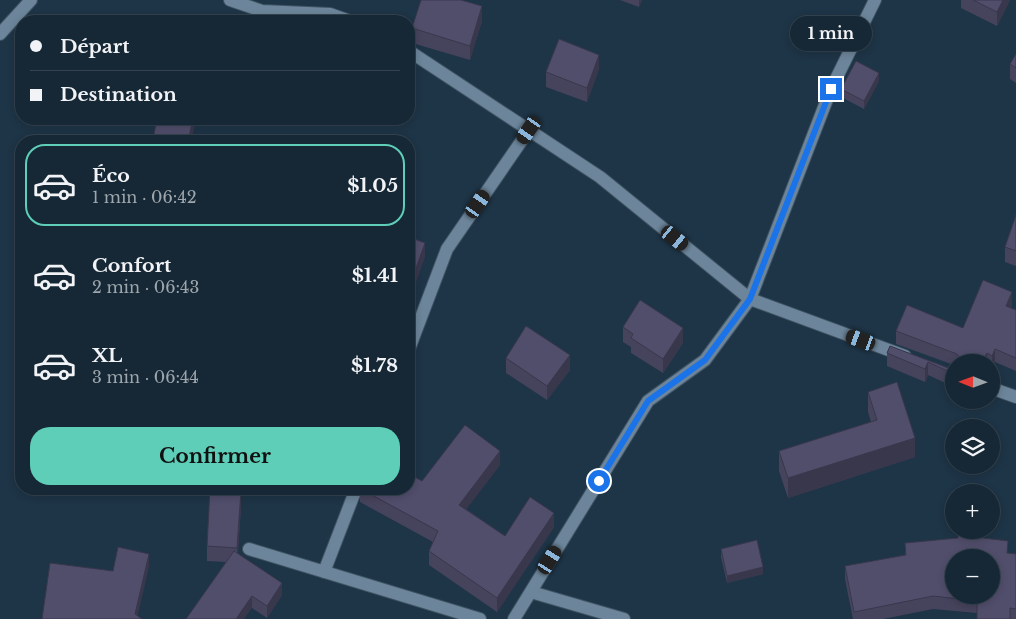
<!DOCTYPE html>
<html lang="fr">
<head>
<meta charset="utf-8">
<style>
	:root { --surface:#162835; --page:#233441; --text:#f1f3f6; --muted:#9ea6ad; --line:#354450; --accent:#5eceb8 }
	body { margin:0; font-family:"Libre Baskerville",serif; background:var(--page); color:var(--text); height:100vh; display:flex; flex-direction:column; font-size:19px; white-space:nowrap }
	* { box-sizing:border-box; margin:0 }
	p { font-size:16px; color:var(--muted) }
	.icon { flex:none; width:28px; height:28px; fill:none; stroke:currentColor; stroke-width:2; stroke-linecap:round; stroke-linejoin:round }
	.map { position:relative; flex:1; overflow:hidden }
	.drawer { position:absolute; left:15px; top:135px; width:400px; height:360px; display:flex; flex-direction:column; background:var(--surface); border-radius:20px; box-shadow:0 2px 8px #0003,0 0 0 1px var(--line) }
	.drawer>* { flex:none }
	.top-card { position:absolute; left:15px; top:15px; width:400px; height:110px; border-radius:20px; box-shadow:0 2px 8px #0003,0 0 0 1px var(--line); display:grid; align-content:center; height:110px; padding:0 15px; background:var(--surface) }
	.needle { width:32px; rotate:271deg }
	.buttons { position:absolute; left:945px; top:354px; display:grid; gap:10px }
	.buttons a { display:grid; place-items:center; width:55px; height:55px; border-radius:50%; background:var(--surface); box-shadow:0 2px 8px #0003,0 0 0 1px var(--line); font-size:25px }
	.end { position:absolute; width:22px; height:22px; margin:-11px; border:6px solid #1a73e8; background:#fff; box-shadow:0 0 0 2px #fff }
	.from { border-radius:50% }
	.bubble { position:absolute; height:35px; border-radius:18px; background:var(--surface); box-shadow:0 2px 8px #0003,0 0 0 1px var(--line); font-size:16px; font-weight:700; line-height:35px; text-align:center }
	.car { position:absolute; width:15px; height:30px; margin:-15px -8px; border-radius:6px; box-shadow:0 0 4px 1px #0007; background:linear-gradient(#222 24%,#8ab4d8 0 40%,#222 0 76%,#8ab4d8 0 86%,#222 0) }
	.top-card b { display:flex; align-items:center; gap:18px; height:48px; font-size:19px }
	.top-card b+b { border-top:1px solid var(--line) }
	.top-card i { width:12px; height:12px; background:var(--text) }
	ul { padding:9px 0 0; list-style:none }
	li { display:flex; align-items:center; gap:15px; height:82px; margin:0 10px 8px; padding:0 5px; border:2px solid transparent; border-radius:20px }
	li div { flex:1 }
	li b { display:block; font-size:19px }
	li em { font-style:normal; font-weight:700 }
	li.on { border-color:var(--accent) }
	li>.icon { width:45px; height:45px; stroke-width:1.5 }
	.button { display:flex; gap:10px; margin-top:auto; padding:10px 15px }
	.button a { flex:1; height:58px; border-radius:20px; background:var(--accent); color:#111; font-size:20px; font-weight:700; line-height:58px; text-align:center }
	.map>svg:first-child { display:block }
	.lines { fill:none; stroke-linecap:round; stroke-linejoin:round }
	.lane-casing { stroke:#3f5363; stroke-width:14 }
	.street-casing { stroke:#3f5363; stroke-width:14 }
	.lane { stroke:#6c859a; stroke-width:12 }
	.street { stroke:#6c859a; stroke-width:12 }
	.wall { fill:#46435d }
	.shaded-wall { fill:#39374c }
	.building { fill:#514e6c; stroke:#39374c; fill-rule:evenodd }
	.route { stroke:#1a73e8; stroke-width:6 }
</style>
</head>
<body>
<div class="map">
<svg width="1016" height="619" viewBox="0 0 1016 619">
	<rect width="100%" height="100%" fill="#1e3547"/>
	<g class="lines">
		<defs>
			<path id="lane" d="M230 0 262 11 330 14 350 21
				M409 51 600 177 750 299 905 356
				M409 349 447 249 529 130
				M991 388 1016 397
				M249 549 480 619
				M324 572 356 489
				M531 592 624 619"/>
			<path id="street" d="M0 34 31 0
				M514 619 648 401 705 360 750 299 831 89 875 0"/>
		</defs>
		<use href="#lane" class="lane-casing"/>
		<use href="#street" class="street-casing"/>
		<use href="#lane" class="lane"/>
		<use href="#street" class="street"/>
	</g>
	<path class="wall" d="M620 0H642L639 7Z
		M961 0H1010L997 26 961 8Z
		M482 21 470 60 412 43V28Z
		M1016 54V83L1010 79V64Z
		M599 69 587 102 546 87V72Z
		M879 81 864 109 841 97V89Z
		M157 119H196L191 141H154V134Z
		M297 119H314L311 125Z
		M1016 215V266L1005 262V247Z
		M1012 305 1011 308 1016 310V371L995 362 992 368H991V362H954V365L896 344V331L963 328Z
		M623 327 683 343 663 373 631 353V347L623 342Z
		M890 346 951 369 954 368V387L928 375 925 382 887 366V353Z
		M506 358 570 370 547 400 506 373Z
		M868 392 915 457 788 498 779 471V451L871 422 868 412Z
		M500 465 466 509 505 536 554 527 497 612 429 565V551L433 542 360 502V489H409L422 481Z
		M241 506 238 553 282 595 267 618 252 608 227 562 207 561V546Z
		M905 543 1016 554V619H977V613L933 609 883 619H853L845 579V566L905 555Z
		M721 549 763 574 727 583 721 557Z"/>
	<path class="shaded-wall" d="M639 0H642L639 7Z
		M1003 0H1010L997 26V12Z
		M482 6V21L470 60V46Z
		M599 55V69L587 102V88Z
		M879 73V81L864 109V101Z
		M193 119H196L191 141H188Z
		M311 119H314L311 125Z
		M425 243V257L409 302V288Z
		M1012 292V305L1006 319V306Z
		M683 328V343L663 373V359Z
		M995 349V362L992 368V356Z
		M987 353V362H982Z
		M570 355V370L547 400V386Z
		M928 362V375L925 382V369Z
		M915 438V457L788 498V478Z
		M500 451V465L459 519V505Z
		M241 491V506L237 562V548Z
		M554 513V527L497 612V598Z
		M149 554V567L137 619 135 614Z
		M763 567V574L727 583V576Z
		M282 583V595L267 618V606Z
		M252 596V608L244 619H236Z"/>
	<path class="building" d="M421 0H461L482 6 470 46 412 28Z
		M973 0H1003L997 12Z
		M559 39 599 55 587 88 546 72Z
		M1016 54V68L1010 64Z
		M856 61 879 73 864 101 841 89Z
		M157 119H193L188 141H182L154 134Z
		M279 140 307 141H279Z
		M1016 215V251L1005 247Z
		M409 237 425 243 409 288Z
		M983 280 1012 292 1006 306 1016 310V358L995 349 992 356 987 353 982 362H961L962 360 957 354 896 331 907 305 963 328Z
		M640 300 683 328 663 359 631 338 633 334 623 327Z
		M526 326 570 355 547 386 506 358Z
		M890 346 951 369 954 368V374L928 362 925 369 887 353Z
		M897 382 915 438 788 478 779 451 877 420 868 392Z
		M465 425 500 451 459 505 505 536 530 497 554 513 497 598 429 551 438 531 361 489H409V474L422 481Z
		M210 489 241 491 237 548 207 546Z
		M958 535 1008 541 1007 553 1016 554V609L1010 608V619H977V601L933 596 854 612 845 566 906 555 905 543 958 538ZM954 558H991V595H954Z
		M757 540 763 567 727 576 721 549Z
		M118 547 149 554 135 614 142 619H42L50 563 113 571Z
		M234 551 282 583 267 606 252 596 236 619H186Z"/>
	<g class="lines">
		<path class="route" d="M599 481 648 401 705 360 750 299 831 89"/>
	</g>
</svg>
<div class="buttons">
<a><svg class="needle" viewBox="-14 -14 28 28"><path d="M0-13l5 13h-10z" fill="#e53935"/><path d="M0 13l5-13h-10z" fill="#9ea6ad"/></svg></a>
<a><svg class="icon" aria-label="layers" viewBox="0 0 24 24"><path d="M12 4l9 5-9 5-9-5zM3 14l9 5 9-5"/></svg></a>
<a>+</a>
<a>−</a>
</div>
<i class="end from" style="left:599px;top:481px"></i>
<i class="end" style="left:831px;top:89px"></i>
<div class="bubble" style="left:790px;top:16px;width:82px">1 min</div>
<i class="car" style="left:529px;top:130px;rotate:215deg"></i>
<i class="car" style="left:478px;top:204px;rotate:35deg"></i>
<i class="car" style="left:675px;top:238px;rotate:129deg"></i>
<i class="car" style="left:861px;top:340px;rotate:290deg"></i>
<i class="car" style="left:550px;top:560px;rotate:32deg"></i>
<div class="top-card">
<b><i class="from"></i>Départ</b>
<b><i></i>Destination</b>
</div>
<section class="drawer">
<ul>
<li class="on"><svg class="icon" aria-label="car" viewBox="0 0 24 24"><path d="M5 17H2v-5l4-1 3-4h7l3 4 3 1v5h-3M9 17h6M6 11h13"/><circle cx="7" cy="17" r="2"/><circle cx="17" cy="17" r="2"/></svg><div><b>Éco</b><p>1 min · 06:42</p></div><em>$1.05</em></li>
<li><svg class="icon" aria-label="car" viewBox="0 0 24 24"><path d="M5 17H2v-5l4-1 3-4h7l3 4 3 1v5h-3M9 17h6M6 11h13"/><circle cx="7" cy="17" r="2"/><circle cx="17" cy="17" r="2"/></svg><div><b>Confort</b><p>2 min · 06:43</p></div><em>$1.41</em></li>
<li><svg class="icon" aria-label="car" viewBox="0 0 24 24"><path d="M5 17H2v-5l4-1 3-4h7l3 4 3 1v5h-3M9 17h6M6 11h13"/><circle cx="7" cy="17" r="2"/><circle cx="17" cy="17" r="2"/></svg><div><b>XL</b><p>3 min · 06:44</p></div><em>$1.78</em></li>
</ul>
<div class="button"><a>Confirmer</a></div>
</section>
</div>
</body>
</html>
